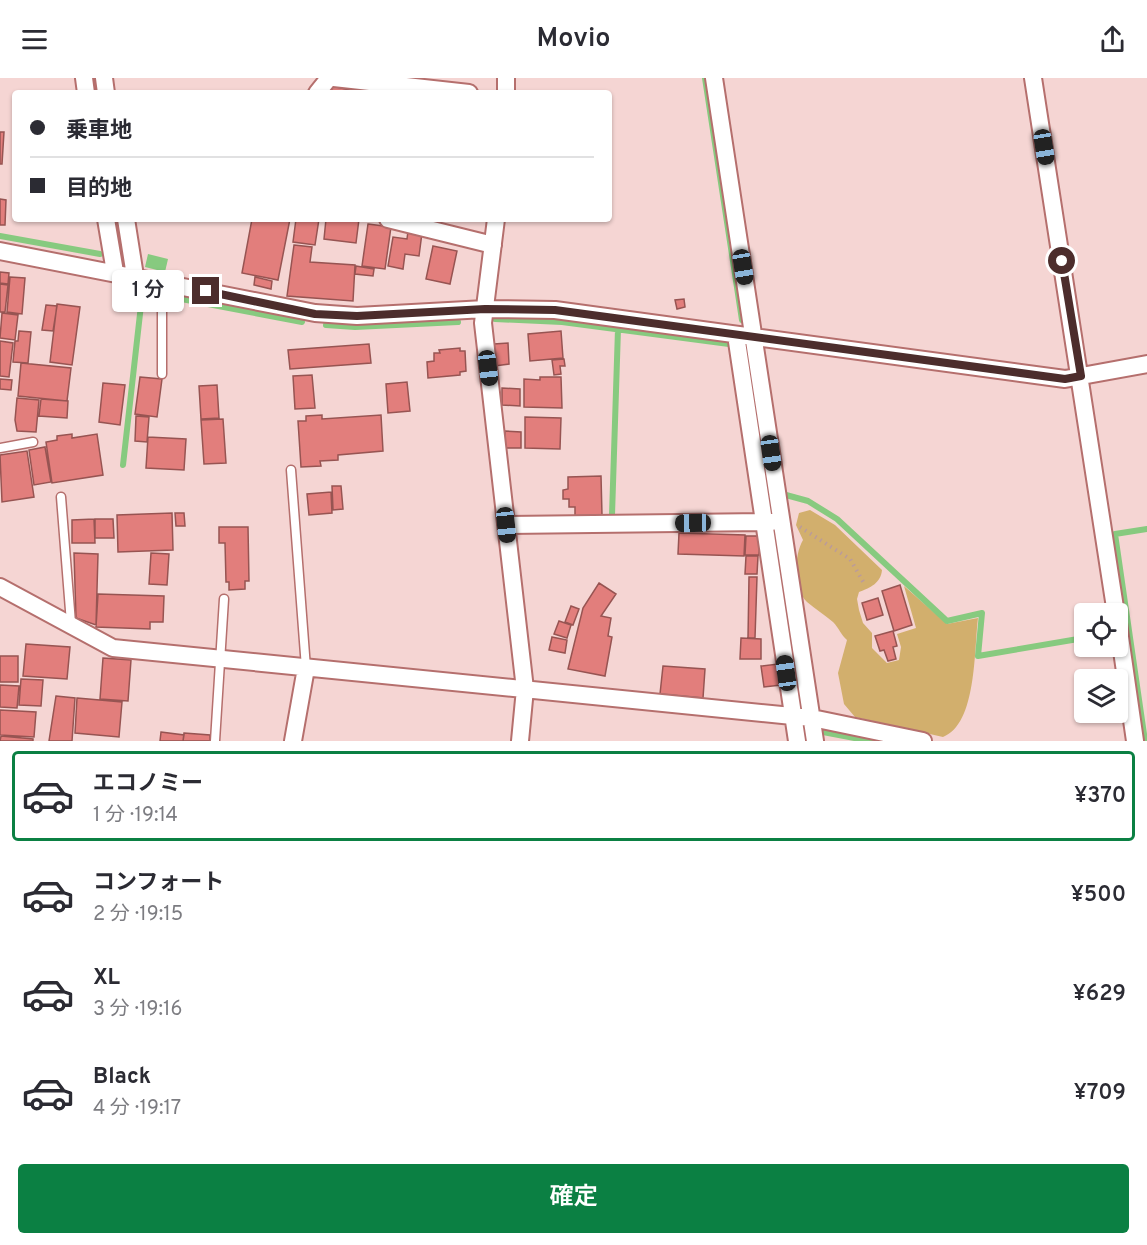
<!DOCTYPE html>
<html lang="ja">
<head>
<meta charset="utf-8">
<style>
	:root { --surface:#fff; --page:#f7f7f7; --text:#2b2b33; --muted:#7c7c81; --line:#e1e1e2; --accent:#0b8043 }
	body { margin:0; font-family:Overpass,"Noto Sans JP",sans-serif; background:var(--page); color:var(--text); height:100vh; display:flex; flex-direction:column; font-size:22px; white-space:nowrap }
	* { box-sizing:border-box; margin:0 }
	p { font-size:20px; color:var(--muted) }
	.icon { flex:none; width:33px; height:33px; fill:none; stroke:currentColor; stroke-width:2; stroke-linecap:round; stroke-linejoin:round }
	.map { position:relative; height:663px; overflow:hidden }
	.details { display:flex; flex-direction:column; background:var(--surface); flex:1 }
	.details>* { flex:none }
	.banner { position:absolute; left:12px; top:12px; width:600px; height:132px; border-radius:6px; box-shadow:0 2px 4px #0004; display:grid; align-content:center; height:132px; padding:0 18px; background:var(--surface) }
	.buttons { position:absolute; left:1074px; top:525px; display:grid; gap:12px }
	.buttons a { display:grid; place-items:center; width:54px; height:54px; border-radius:6px; background:var(--surface); box-shadow:0 2px 4px #0004; font-size:30px }
	.end { position:absolute; width:27px; height:27px; margin:-14px; border:8px solid #4c2d2c; background:#fff; box-shadow:0 0 0 3px #fff }
	.from { border-radius:50% }
	.bubble { position:absolute; height:42px; border-radius:6px; background:var(--surface); box-shadow:0 2px 4px #0004; font-size:20px; font-weight:600; line-height:42px; text-align:center }
	.car { position:absolute; width:18px; height:36px; margin:-18px -9px; border-radius:8px; box-shadow:0 0 4px 2px #0007; background:linear-gradient(#222 24%,#8ab4d8 0 40%,#222 0 76%,#8ab4d8 0 86%,#222 0) }
	.banner b { display:flex; align-items:center; gap:21px; height:57px; font-size:22px }
	.banner b+b { border-top:2px solid var(--line) }
	.banner i { width:15px; height:15px; background:var(--text) }
	ul { padding:10px 0 0; list-style:none }
	li { display:flex; align-items:center; gap:18px; height:90px; margin:0 12px 9px; padding:0 6px; border:3px solid transparent; border-radius:6px }
	li div { flex:1 }
	li b { display:block; font-size:22px }
	li em { font-style:normal; font-weight:600 }
	li.active { border-color:var(--accent) }
	li>.icon { width:54px; height:54px; stroke-width:1.5 }
	.primary-button { display:flex; gap:12px; margin-top:auto; padding:12px 18px }
	.primary-button a { flex:1; height:69px; border-radius:6px; background:var(--accent); color:#fff; font-size:24px; font-weight:600; line-height:69px; text-align:center }
	header { display:flex; justify-content:space-between; align-items:center; height:78px; padding:0 18px; background:var(--surface); font-size:27px; font-weight:600 }
	.map>svg:first-child { display:block }
	.green { fill:#d2af6d }
	.water { fill:#87ca7f }
	.lines { fill:none; stroke-linecap:round; stroke-linejoin:round }
	.stream { stroke:#87ca7f; stroke-width:6 }
	.building { fill:#e27e7c; stroke:#975452; stroke-width:1.5 }
	.service-casing { stroke:#b56f6d; stroke-width:11 }
	.minor-casing { stroke:#b56f6d; stroke-width:20 }
	.path { stroke:#bb9b9a; stroke-width:4; stroke-dasharray:1.5 4.5; stroke-linecap:butt }
	.service { stroke:#fff; stroke-width:8 }
	.minor { stroke:#fff; stroke-width:16 }
	.route { stroke:#4c2d2c; stroke-width:8 }
</style>
</head>
<body>
<header><svg class="icon" aria-label="menu" viewBox="0 0 24 24"><path d="M4 6h16M4 12h16M4 18h16"/></svg>Movio<svg class="icon" aria-label="share" viewBox="0 0 24 24"><path d="M12 15V3M7 8l5-5 5 5M5 13v7h14v-7"/></svg></header>
<div class="map">
<svg width="1147" height="663" viewBox="0 0 1147 663">
	<rect width="100%" height="100%" fill="#f5d5d3"/>
	<path class="green" d="M810 432 835 447 882 492C881 505 870 510 859 514L857 521 859 532 863 545 872 555V570L887 585 899 582 901 569 897 556 916 550 904 508 947 546 978 540C974 571 977 646 943 659L855 639 844 626 838 595 847 562C841 557 839 550 833 544 825 537 815 531 807 524 793 510 794 477 803 462L796 447 799 435Z"/>
	<path class="water" d="M148 176 168 181 165 194 145 189Z"/>
	<g class="lines">
		<path class="stream" d="M94 0 97 15
			M705 0 742 242
			M116 141 122 180
			M0 158 100 176
			M131 213 145 215
			M171 219 302 244
			M495 241 562 244 729 266
			M326 247 355 249 458 244
			M746 267 771 432
			M123 387 141 227
			M786 417 808 423 837 441 947 543 982 535 978 578 1084 560
			M612 437 618 251
			M774 453 801 626
			M805 651 806 663
			M823 654 870 663
			M1145 663 1115 456 1147 451"/>
	</g>
	<path class="building" d="M332 8 350 12 349 15H331Z
		M0 54H4L2 86H0Z
		M0 121 6 122 5 147H0Z
		M252 141H290L278 202 242 195Z
		M296 141H319L315 167 293 164Z
		M326 141H359L356 165 324 161Z
		M368 146 391 149 385 191 362 188Z
		M408 153 422 155 419 178 405 176 403 191 388 188 393 159 407 161Z
		M294 167 312 169 310 184 355 187 353 223 287 218Z
		M433 168 457 173 450 206 426 201Z
		M356 188 374 191 373 198 355 196Z
		M0 194 9 195 8 206 0 205Z
		M10 199 25 200 22 236 7 234Z
		M255 199 272 203 271 211 254 207Z
		M0 206 8 207 5 234H0Z
		M684 221 685 229 677 231 675 222Z
		M57 226 80 229 72 287 50 284Z
		M46 227 57 228 53 253 42 252Z
		M2 235 18 237 15 262 0 260Z
		M19 253 31 254 28 285 13 284 15 263H18Z
		M561 253 563 280 530 283 528 256Z
		M0 263 13 265 9 299 0 298Z
		M508 265 509 286 495 288 494 266Z
		M369 266 371 285 290 291 288 272Z
		M460 270V273H465L466 293 460 294V297L428 300 427 284 434 283V275H440L439 272Z
		M564 281 565 288H560L561 296 554 297 552 282Z
		M21 285 71 290 67 323 18 318Z
		M312 297 315 330 295 331 293 298Z
		M140 299 162 301 157 339 135 336Z
		M540 299H561L562 330 524 329V301L540 302Z
		M0 301 12 302 11 312 0 311Z
		M407 304 410 333 388 335 386 306Z
		M103 305 125 307 120 347 99 344Z
		M217 307 219 340 201 341 199 308Z
		M502 310 520 311V328L502 327Z
		M17 320 39 322 36 354 17 353 15 342Z
		M41 321 68 323 67 340 39 338Z
		M322 337V341L381 337 383 373 338 377V382L320 383 321 388 301 389 298 343H306V338Z
		M136 338 149 339 147 364 135 363Z
		M525 339 561 340 560 371 525 370Z
		M223 341 226 385 204 386 201 342Z
		M505 353 521 354V370H505Z
		M72 356V360L97 356 103 397 52 405 46 364 57 362V358Z
		M148 359 186 361 184 392 146 390Z
		M45 369 51 404 34 407 29 372Z
		M27 373 34 419 2 424 0 377Z
		M601 398 602 437 575 438V429H569V421H563V412L568 411V399Z
		M332 408H341L343 431 333 432Z
		M331 414 332 435 309 437 307 416Z
		M172 435 173 472 118 474 117 437Z
		M175 435H184L185 448H176Z
		M94 441 95 465H72V442Z
		M95 441H113L114 460H95Z
		M219 449H248L249 503H245V511L229 512V504H226L225 465H219Z
		M679 455 745 457 744 478 678 476Z
		M746 458H760L759 477H745Z
		M74 475 98 476 96 547 76 540Z
		M151 475 169 476 167 507 149 506Z
		M746 478H758L757 496H745Z
		M749 499H757L755 560H748Z
		M599 505 616 516 601 538 611 540 608 558 612 559 605 598 568 591 583 530Z
		M900 507 912 547 894 553 882 513Z
		M98 516 164 518 163 544H150V551L96 549Z
		M878 520 883 537 867 542 862 525Z
		M571 528 579 531 573 547 565 544Z
		M559 543 571 547 567 560 554 556Z
		M893 553 897 568 893 569 896 581 888 583 884 572 880 573 875 558Z
		M552 559 567 562 565 575 549 572Z
		M741 560 761 561V581H740Z
		M26 566 70 569 67 601 23 598Z
		M0 578H18V604H0Z
		M103 580 131 582 128 623 100 621Z
		M778 586 781 607 764 609 761 588Z
		M663 588 705 591 703 620 660 616Z
		M21 601 43 602 41 628 19 627Z
		M0 607 19 608 17 630 0 629Z
		M56 618 75 620 72 663H49Z
		M77 620 122 624 119 659 75 655Z
		M0 632 36 634 34 659 0 657Z
		M161 654 184 657 183 663H160Z
		M184 655 210 657V663H183Z
		M1 658 33 661V663H0Z"/>
	<g class="lines">
		<defs>
			<path id="service" d="M162 296V204
				M0 370 33 364
				M291 392 306 590
				M61 419 71 545
				M215 663 224 521"/>
			<path id="minor" d="M84 0 86 15
				M104 0 106 15
				M334 0 469 15
				M714 0 815 663
				M1033 0 1116 536
				M317 15 329 0
				M506 15V0
				M106 141 115 194
				M126 141 135 198
				M388 141 493 167
				M496 141 483 245 525 611 520 663
				M0 173 315 235 357 238 485 231 555 232 1065 301 1147 286
				M736 257 797 663
				M506 447 772 444
				M0 509 113 570 812 640 923 663
				M1118 545 1135 663
				M293 663 306 590"/>
		</defs>
		<use href="#service" class="service-casing"/>
		<use href="#minor" class="minor-casing"/>
		<path class="path" d="M800 449 850 481 865 507"/>
		<use href="#service" class="service"/>
		<use href="#minor" class="minor"/>
	</g>
	<g class="lines">
		<path class="route" d="M206 213 315 236 357 238 485 231 555 232 1065 301 1081 298 1062 183"/>
	</g>
</svg>
<div class="buttons">
<a><svg class="icon" aria-label="locate" viewBox="0 0 24 24"><circle cx="12" cy="12" r="6"/><path d="M12 2v4M12 18v4M2 12h4M18 12h4"/></svg></a>
<a><svg class="icon" aria-label="layers" viewBox="0 0 24 24"><path d="M12 4l9 5-9 5-9-5zM3 14l9 5 9-5"/></svg></a>
</div>
<i class="end from" style="left:1062px;top:183px"></i>
<i class="end" style="left:206px;top:213px"></i>
<div class="bubble" style="left:112px;top:192px;width:72px">1 分</div>
<i class="car" style="left:1044px;top:69px;rotate:171deg"></i>
<i class="car" style="left:743px;top:189px;rotate:171deg"></i>
<i class="car" style="left:488px;top:290px;rotate:173deg"></i>
<i class="car" style="left:771px;top:375px;rotate:172deg"></i>
<i class="car" style="left:693px;top:445px;rotate:269deg"></i>
<i class="car" style="left:506px;top:447px;rotate:174deg"></i>
<i class="car" style="left:786px;top:595px;rotate:352deg"></i>
<div class="banner">
<b><i class="from"></i>乗車地</b>
<b><i></i>目的地</b>
</div>
</div>
<section class="details">
<ul>
<li class="active"><svg class="icon" aria-label="car" viewBox="0 0 24 24"><path d="M5 17H2v-5l4-1 3-4h7l3 4 3 1v5h-3M9 17h6M6 11h13"/><circle cx="7" cy="17" r="2"/><circle cx="17" cy="17" r="2"/></svg><div><b>エコノミー</b><p>1 分 · 19:14</p></div><em>¥370</em></li>
<li><svg class="icon" aria-label="car" viewBox="0 0 24 24"><path d="M5 17H2v-5l4-1 3-4h7l3 4 3 1v5h-3M9 17h6M6 11h13"/><circle cx="7" cy="17" r="2"/><circle cx="17" cy="17" r="2"/></svg><div><b>コンフォート</b><p>2 分 · 19:15</p></div><em>¥500</em></li>
<li><svg class="icon" aria-label="car" viewBox="0 0 24 24"><path d="M5 17H2v-5l4-1 3-4h7l3 4 3 1v5h-3M9 17h6M6 11h13"/><circle cx="7" cy="17" r="2"/><circle cx="17" cy="17" r="2"/></svg><div><b>XL</b><p>3 分 · 19:16</p></div><em>¥629</em></li>
<li><svg class="icon" aria-label="car" viewBox="0 0 24 24"><path d="M5 17H2v-5l4-1 3-4h7l3 4 3 1v5h-3M9 17h6M6 11h13"/><circle cx="7" cy="17" r="2"/><circle cx="17" cy="17" r="2"/></svg><div><b>Black</b><p>4 分 · 19:17</p></div><em>¥709</em></li>
</ul>
<div class="primary-button"><a>確定</a></div>
</section>
</body>
</html>
